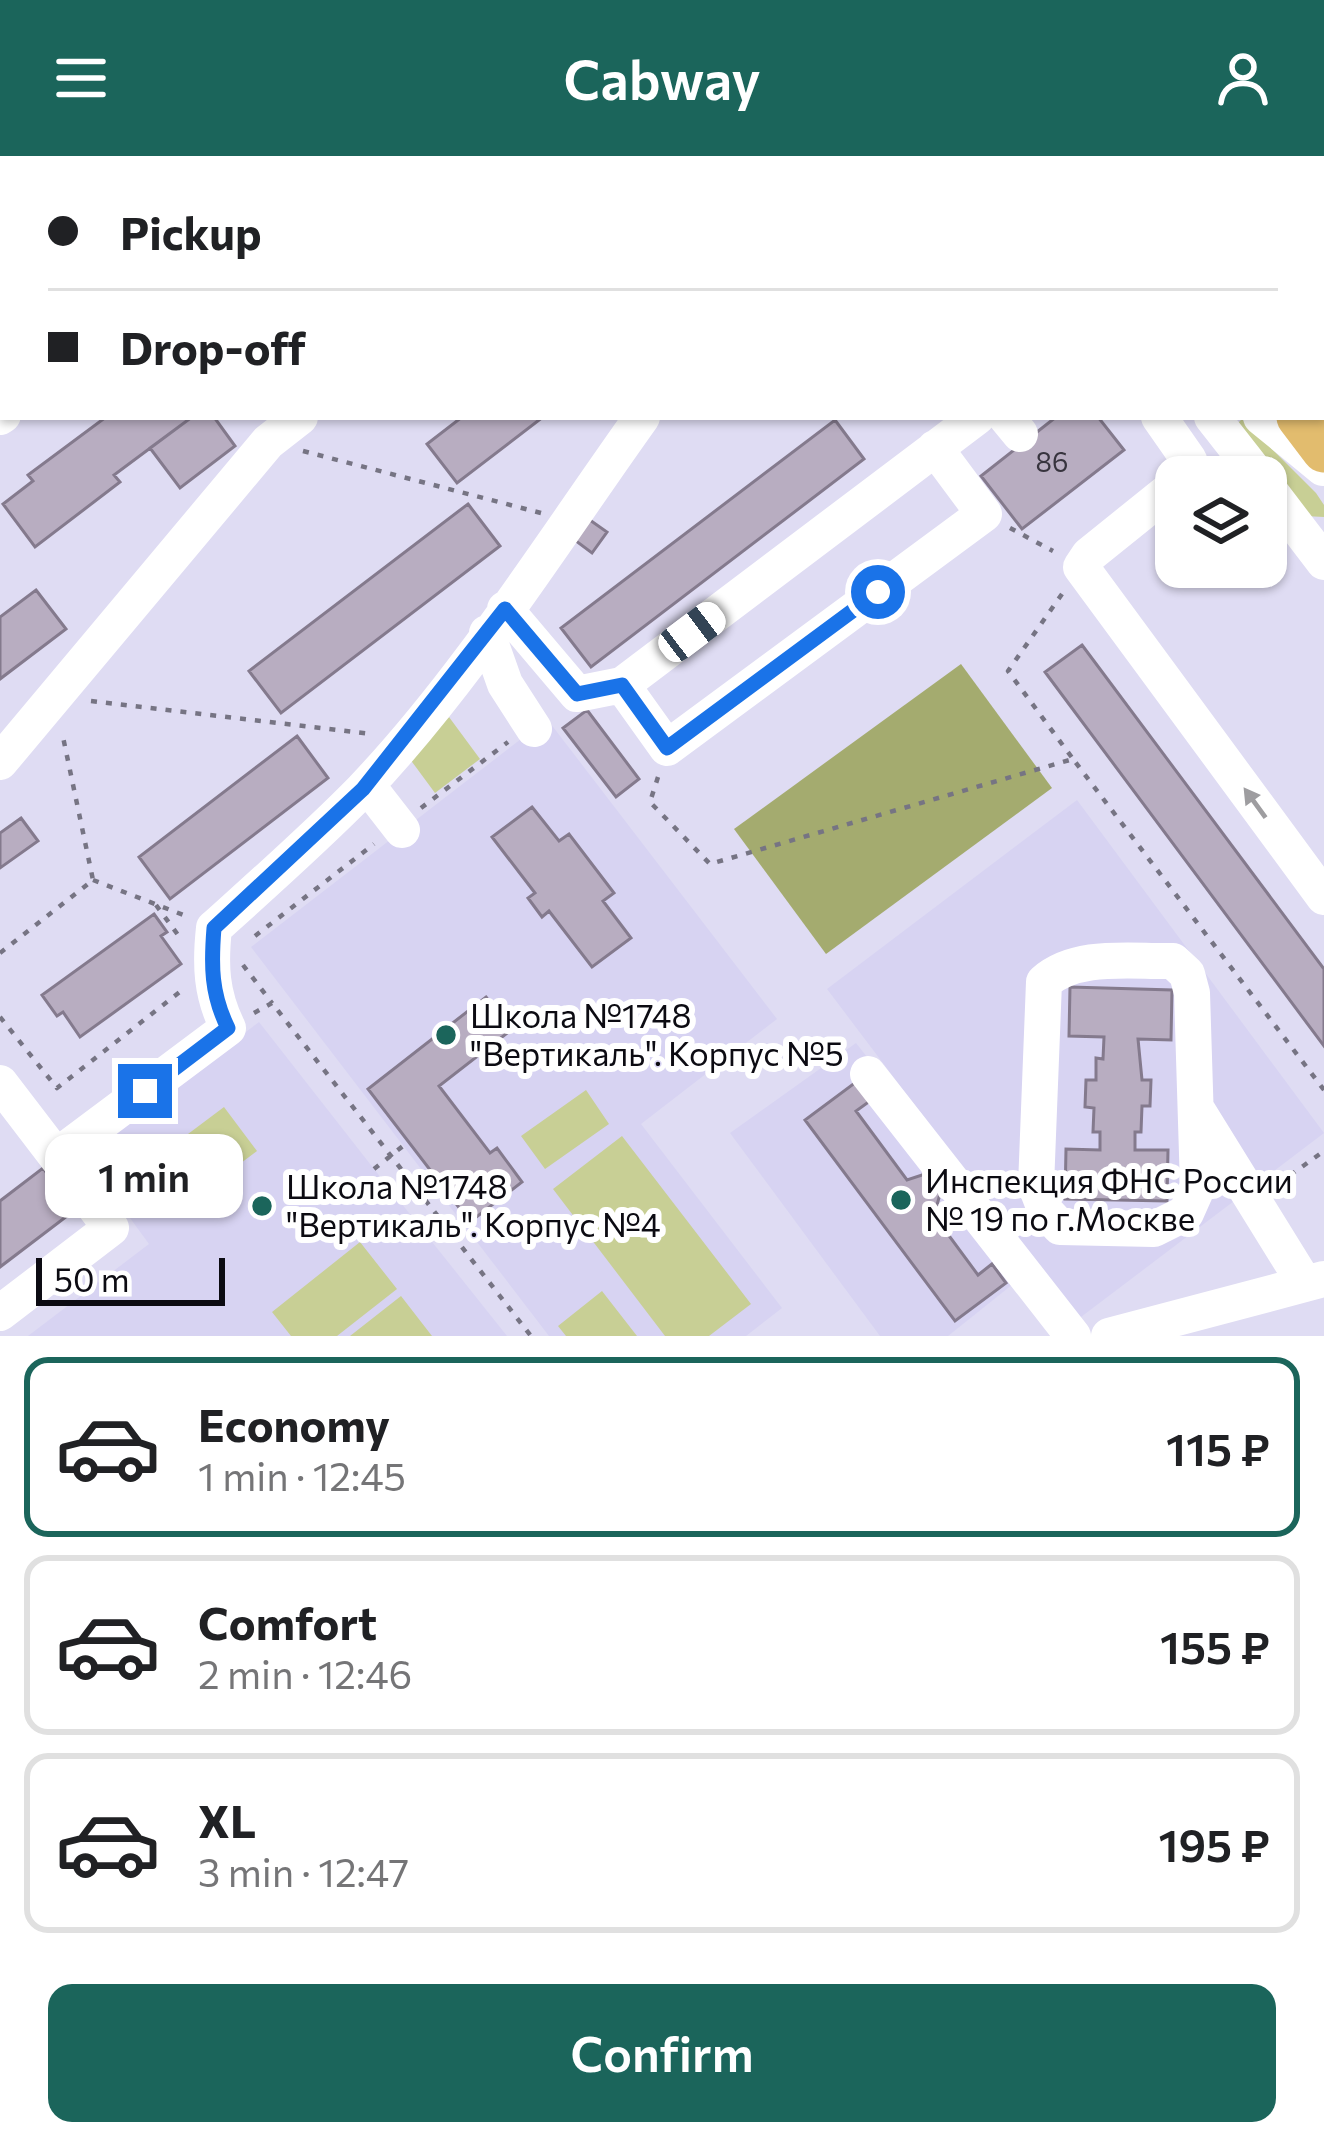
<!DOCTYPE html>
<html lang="en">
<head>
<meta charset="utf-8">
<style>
	:root { --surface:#fff; --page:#f6f6f6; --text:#202124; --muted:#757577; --line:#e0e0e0; --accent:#1b655b }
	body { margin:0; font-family:Commissioner,sans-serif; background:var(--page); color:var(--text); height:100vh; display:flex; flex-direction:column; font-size:45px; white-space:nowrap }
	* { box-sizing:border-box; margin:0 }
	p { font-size:39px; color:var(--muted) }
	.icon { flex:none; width:66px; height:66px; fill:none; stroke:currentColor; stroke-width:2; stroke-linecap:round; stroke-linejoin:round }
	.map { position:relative; height:1180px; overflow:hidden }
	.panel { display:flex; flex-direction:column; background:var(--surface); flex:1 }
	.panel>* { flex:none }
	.top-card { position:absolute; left:0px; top:0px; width:1326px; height:264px; box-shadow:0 3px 9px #0004; display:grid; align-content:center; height:264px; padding:0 48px; background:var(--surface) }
	.fabs { position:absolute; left:1155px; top:300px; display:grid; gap:24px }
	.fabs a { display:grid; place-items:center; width:132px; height:132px; border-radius:24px; background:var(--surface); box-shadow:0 3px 9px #0004; font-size:60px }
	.scale { position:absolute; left:36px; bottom:30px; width:189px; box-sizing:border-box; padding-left:12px; border:6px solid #0c0b12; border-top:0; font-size:33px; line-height:42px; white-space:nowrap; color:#0c0b12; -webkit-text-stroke:9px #fff; paint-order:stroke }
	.end { position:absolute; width:54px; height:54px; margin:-27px; border:15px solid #1a73e8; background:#fff; box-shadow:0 0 0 6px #fff }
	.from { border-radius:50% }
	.bubble { position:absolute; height:84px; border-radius:24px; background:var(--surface); box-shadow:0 3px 9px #0004; font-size:39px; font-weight:600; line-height:84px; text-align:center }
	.car { position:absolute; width:36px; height:72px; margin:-36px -18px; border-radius:15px; box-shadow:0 0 9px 3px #0007; background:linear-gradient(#fff 24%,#345 0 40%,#fff 0 76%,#345 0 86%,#fff 0) }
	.top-card b { display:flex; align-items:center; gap:42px; height:114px; font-size:45px }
	.top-card b+b { border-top:3px solid var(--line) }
	.top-card i { width:30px; height:30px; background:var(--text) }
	ul { padding:21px 0 0; list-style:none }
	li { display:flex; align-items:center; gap:36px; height:180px; margin:0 24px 18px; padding:0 24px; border:6px solid var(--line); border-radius:24px }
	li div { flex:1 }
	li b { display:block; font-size:45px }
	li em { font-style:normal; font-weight:600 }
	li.on { border-color:var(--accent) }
	li>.icon { width:108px; height:108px; stroke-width:1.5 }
	.button { display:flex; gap:24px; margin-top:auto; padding:24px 48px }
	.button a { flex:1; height:138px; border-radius:24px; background:var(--accent); color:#fff; font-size:48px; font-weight:600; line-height:138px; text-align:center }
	header { display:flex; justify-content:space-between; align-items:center; height:156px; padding:0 48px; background:var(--accent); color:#fff; font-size:54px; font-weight:600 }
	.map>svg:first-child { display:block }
	.built { fill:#d7d3f2 }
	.green { fill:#c8cf95 }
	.forest { fill:#a4ab6f }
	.building { fill:#b8adc1; stroke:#847a8d; stroke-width:3 }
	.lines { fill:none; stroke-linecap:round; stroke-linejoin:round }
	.path { stroke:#767483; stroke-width:4.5; stroke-dasharray:6 9; stroke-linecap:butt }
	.minor { stroke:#fff; stroke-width:36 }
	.major { stroke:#e2bc6e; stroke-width:45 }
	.oneway { fill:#9e9da0 }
	.route { stroke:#1a73e8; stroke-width:15 }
	.poi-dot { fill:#1b655b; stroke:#fff; stroke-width:4.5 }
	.labels { text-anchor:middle; stroke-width:12; stroke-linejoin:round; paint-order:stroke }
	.number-label { font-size:27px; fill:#37343e }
	.poi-label { font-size:33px; fill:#0c0b12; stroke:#fff; text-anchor:start }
</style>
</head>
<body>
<header><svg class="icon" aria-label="menu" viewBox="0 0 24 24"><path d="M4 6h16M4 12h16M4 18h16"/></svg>Cabway<svg class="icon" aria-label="person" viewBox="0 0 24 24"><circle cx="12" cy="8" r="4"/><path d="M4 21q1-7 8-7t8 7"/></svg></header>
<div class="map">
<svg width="1324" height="1180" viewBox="0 0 1324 1180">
	<rect width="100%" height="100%" fill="#dfdcf3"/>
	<path class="built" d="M547 563 777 863 641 968 782 1152 746 1180H549L251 791Z
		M1077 644 1324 977 1077 1164 827 833Z
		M259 866 374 1013 507 1180H28L149 1088 84 999Z
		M856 887 1033 1112 948 1180H880L730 977Z"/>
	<path class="green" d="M1242 263 1316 337 1324 349V361L1305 360 1238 267Z
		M449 561 480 603 435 637 404 595Z
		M586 934 609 968 545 1013 521 980Z
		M224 951 257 995 197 1040 164 996Z
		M622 980 751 1148 709 1180H665L553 1033Z
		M360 1086 397 1133 337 1180H291L272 1156Z
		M602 1135 637 1180H566L558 1170Z
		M401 1140 432 1180H350Z"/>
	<path class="forest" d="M961 508 1052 632 826 798 734 673Z"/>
	<path class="building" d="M658 0H755L654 3Z
		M3 86V135L0 136V87Z
		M106 261H192L114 319 120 326 35 391 3 348 33 325 28 319Z
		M192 261H214L235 290 180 332 150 292Z
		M462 261H543L457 327 427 288Z
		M1056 261H1098L1124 294 1022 373 981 320Z
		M835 264 864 303 591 511 561 472Z
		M468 348 500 390 281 557 249 515Z
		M587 362 607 376 592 397 572 382Z
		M36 434 66 473 0 523V461Z
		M1082 489 1324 813V890L1045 516Z
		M587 554 639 623 616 641 563 572Z
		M297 580 328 622 170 743 139 701Z
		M532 651 559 685 569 678 614 737 603 745 631 782 592 811 549 755 542 761 528 742 535 737 492 681Z
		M21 662 38 685 0 712V677Z
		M154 758 167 776 161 780 181 808 80 881 63 856 57 860 42 839Z
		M1070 831 1172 834 1171 884 1138 883 1142 924H1151L1150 950H1142L1141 976H1135V994H1168L1167 1045 1065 1043 1066 993 1100 994V976H1093L1094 952 1085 951 1086 924H1096V902L1103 903 1104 881 1069 880Z
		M486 841 511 874 439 930 490 997 497 992 522 1026 470 1066 368 933Z
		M856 926 870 945 856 955 907 1024 925 1018 940 1038 937 1049 930 1054 978 1119 992 1108 1006 1127 955 1165 805 964Z
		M43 1012 75 1054 0 1111V1045Z"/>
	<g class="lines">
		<path class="path" d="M608 0 610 3
			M880 0 887 3
			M303 295 541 357
			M1010 372 1053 395
			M1062 438 1008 515 1073 603
			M91 545 372 578
			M658 621 650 646 710 708 1073 603 1324 934
			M421 652 508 586
			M93 724 186 760
			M156 749 181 783
			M255 780 374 688
			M0 797 93 724 63 581
			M243 809 272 847
			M254 857 272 847 531 1180
			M0 861 57 932 186 831
			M374 1013 403 990
			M1278 1028 1324 995"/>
		<path class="minor" d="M560 0 562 3
			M967 0 969 3
			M1010 0 1013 3
			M1270 0 1272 3
			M344 3 348 0
			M827 3 830 0
			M0 19 3 17
			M1323 71 1324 72
			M1323 108 1324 110
			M0 152 3 151
			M0 261 3 259
			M1006 261 1020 278
			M1159 261 1189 304 1186 321
			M1212 261 1259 321
			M1261 261 1323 312
			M1176 329 1089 399 1081 411 1324 741
			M1266 330 1324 406
			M505 453 577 538 622 529 977 261
			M487 477 505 528 534 573
			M622 529 667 592 984 358 935 292
			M0 606 268 286 300 261
			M367 629 402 674
			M1173 805 1187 818 1192 837 1198 1030 1186 1057 1154 1073 1060 1071 1046 1056 1036 1030 1044 826C1077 797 1130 806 1173 805Z
			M868 918 1073 1180
			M0 927 111 1072 0 1157
			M1196 952 1305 1128
			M57 1000 228 872C211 838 210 809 214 772 264 727 315 682 362 634 466 525 554 384 642 261
			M1109 1180 1324 1123"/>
		<path class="major" d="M1098 0 1100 3
			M1176 0 1178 3
			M1323 195 1324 196
			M1299 261 1324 294"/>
	</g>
	<defs><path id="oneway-solid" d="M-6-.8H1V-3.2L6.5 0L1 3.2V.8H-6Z" transform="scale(3)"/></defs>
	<use class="oneway" href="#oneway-solid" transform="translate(1255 647) rotate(-126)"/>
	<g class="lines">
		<path class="route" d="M145 935 228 872C211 838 211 809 214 772L363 633 505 453 577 538 622 529 667 592 878 436"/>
	</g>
	<g class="poi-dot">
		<circle cx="446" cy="879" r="12"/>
		<circle cx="901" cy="1044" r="12"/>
		<circle cx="262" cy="1050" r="12"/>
	</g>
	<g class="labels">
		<g class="number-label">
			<text x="1052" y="316">86</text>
		</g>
		<g class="poi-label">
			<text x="470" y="872">Школа №1748<tspan x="470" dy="38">"Вертикаль". Корпус №5</tspan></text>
			<text x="925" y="1037">Инспекция ФНС России<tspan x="925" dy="38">№ 19 по г.Москве</tspan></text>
			<text x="286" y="1043">Школа №1748<tspan x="286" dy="38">"Вертикаль". Корпус №4</tspan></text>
		</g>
	</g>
</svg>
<div class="fabs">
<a><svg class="icon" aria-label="layers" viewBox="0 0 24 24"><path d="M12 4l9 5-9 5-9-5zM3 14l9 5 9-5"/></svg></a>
</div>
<div class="scale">50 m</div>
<i class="end from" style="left:878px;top:436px"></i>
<i class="end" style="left:145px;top:935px"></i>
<div class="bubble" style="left:45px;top:978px;width:198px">1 min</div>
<i class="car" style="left:692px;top:476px;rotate:53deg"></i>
<div class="top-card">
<b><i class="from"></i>Pickup</b>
<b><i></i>Drop-off</b>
</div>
</div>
<section class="panel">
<ul>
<li class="on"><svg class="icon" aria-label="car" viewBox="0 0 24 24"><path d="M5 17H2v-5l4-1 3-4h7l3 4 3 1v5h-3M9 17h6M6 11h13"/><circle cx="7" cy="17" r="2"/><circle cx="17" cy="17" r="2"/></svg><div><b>Economy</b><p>1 min · 12:45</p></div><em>115 ₽</em></li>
<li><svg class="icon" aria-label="car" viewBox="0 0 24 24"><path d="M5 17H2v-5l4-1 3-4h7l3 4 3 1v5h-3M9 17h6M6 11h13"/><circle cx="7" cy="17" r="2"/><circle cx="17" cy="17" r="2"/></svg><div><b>Comfort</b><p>2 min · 12:46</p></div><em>155 ₽</em></li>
<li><svg class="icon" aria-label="car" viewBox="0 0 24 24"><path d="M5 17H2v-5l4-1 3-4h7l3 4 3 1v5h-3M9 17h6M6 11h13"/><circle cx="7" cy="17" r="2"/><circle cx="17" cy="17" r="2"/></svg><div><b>XL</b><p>3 min · 12:47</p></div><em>195 ₽</em></li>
</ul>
<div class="button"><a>Confirm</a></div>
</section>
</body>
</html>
